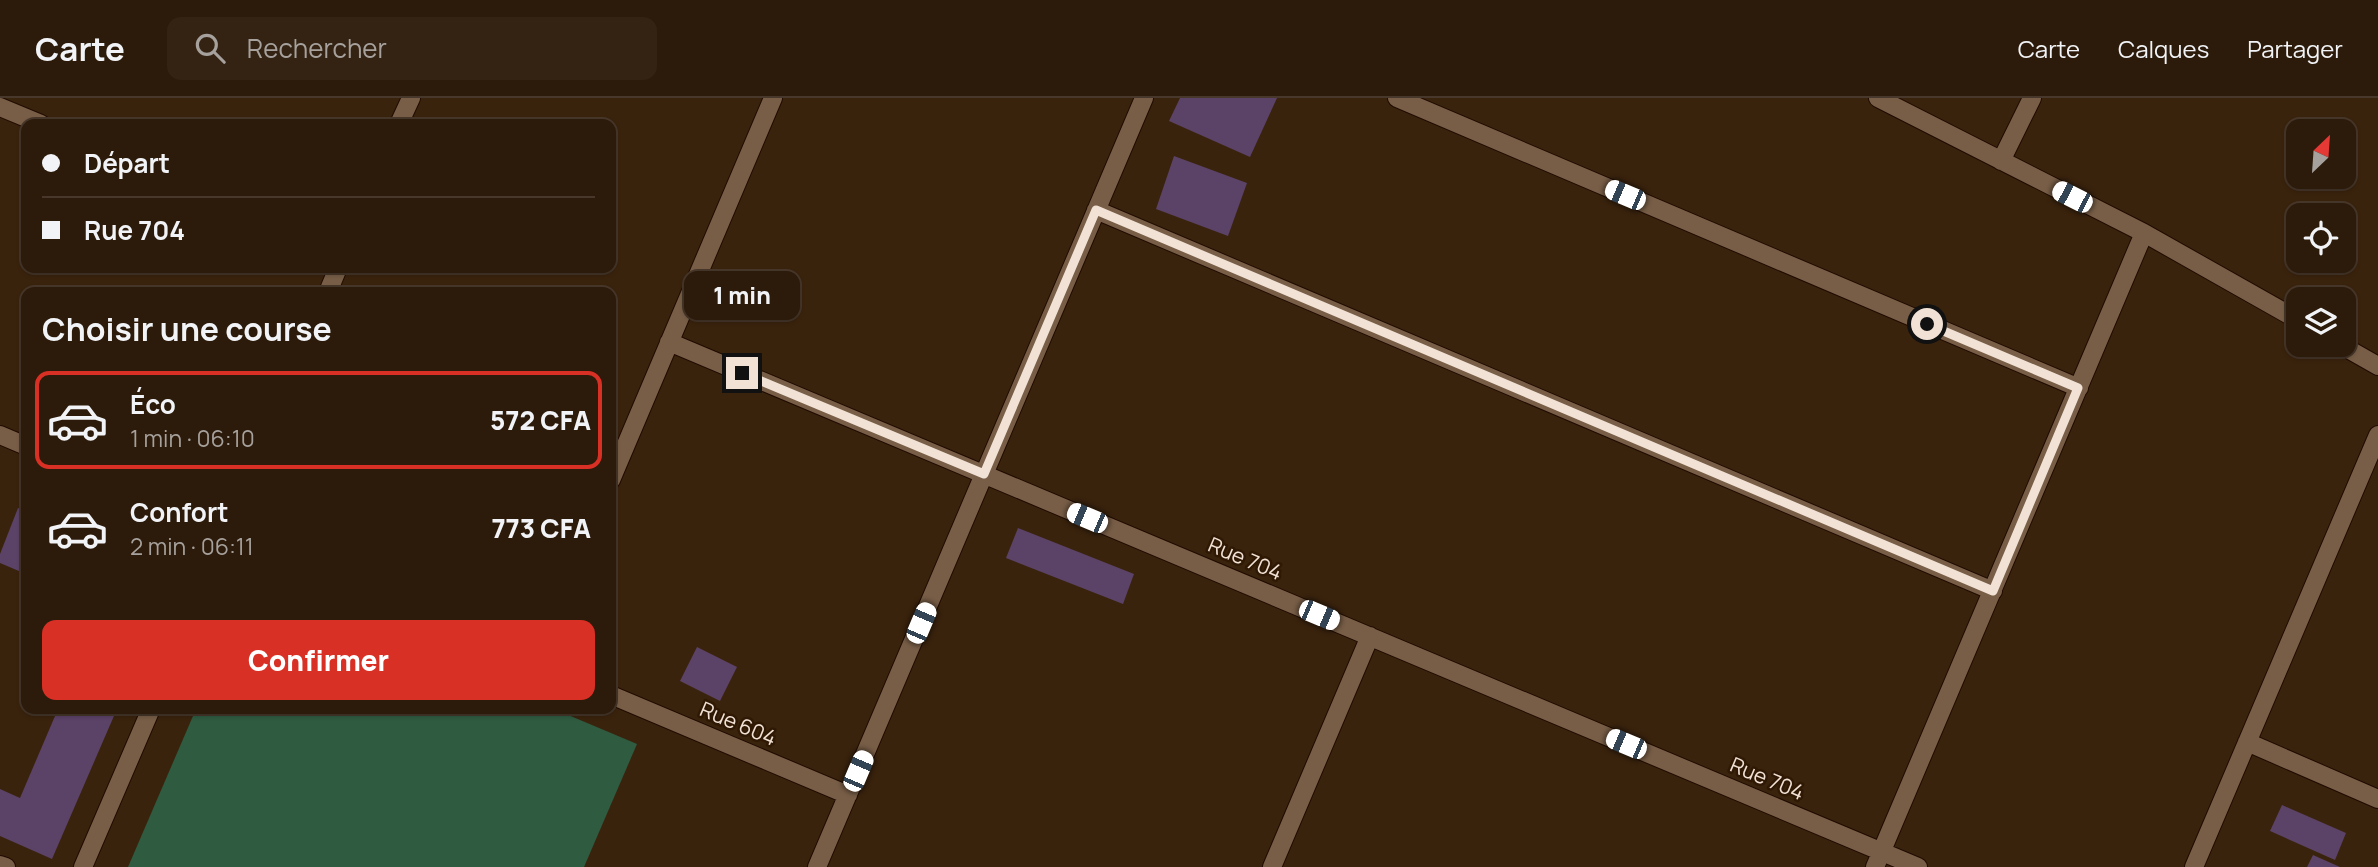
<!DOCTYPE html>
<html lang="fr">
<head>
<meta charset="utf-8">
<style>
	:root { --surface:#2c1a0a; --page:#342313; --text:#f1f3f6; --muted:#a6a19c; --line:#48382b; --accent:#d93025 }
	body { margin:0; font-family:Manrope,sans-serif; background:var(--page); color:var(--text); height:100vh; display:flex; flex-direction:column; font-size:26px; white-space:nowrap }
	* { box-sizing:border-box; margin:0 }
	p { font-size:23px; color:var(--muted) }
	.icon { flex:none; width:38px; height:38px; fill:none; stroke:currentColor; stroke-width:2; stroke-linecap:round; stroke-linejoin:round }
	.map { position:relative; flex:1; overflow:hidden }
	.drawer { position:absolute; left:21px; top:189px; width:595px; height:427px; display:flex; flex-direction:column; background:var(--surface); border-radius:14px; box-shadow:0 2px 5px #0004,0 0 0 2px var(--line) }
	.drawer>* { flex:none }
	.guide { position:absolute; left:21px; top:21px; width:595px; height:154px; border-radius:14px; box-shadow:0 2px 5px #0004,0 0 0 2px var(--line); display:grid; align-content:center; height:154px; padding:0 21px; background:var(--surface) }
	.needle { width:46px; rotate:25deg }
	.fabs { position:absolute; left:2286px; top:21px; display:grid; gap:14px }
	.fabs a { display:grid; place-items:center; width:70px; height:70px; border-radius:14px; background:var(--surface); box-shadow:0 2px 5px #0004,0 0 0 2px var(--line); font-size:35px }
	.end { position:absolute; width:32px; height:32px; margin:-16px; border:9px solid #f1e2d5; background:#111; box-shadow:0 0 0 4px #111 }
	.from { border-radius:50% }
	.bubble { position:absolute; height:49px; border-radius:14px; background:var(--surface); box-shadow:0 2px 5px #0004,0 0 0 2px var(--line); font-size:23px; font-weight:800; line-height:49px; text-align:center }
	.car { position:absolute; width:21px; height:42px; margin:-21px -10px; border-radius:9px; box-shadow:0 0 5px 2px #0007; background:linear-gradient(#fff 24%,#345 0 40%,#fff 0 76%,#345 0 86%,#fff 0) }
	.guide b { display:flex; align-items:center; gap:24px; height:66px; font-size:26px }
	.guide b+b { border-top:2px solid var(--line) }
	.guide i { width:18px; height:18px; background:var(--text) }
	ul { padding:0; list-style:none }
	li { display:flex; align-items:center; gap:21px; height:98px; margin:0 14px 10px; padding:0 7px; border:4px solid transparent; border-radius:14px }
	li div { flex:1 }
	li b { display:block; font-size:26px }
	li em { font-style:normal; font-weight:800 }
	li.active { border-color:var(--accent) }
	li>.icon { width:63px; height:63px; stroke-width:1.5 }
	h2 { padding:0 21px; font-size:32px; line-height:84px }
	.primary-button { display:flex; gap:14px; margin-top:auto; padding:14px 21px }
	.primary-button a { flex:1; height:80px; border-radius:14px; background:var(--accent); color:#fff; font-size:28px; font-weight:800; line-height:80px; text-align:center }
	header { display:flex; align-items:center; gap:42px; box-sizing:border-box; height:98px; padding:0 35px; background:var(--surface); border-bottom:2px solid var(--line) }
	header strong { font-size:33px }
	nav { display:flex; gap:38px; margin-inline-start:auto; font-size:24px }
	.search { width:490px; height:63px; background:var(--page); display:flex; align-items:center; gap:18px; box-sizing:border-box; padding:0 24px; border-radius:14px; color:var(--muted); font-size:26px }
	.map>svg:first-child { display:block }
	.green { fill:#2f5b41 }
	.building { fill:#5b4267 }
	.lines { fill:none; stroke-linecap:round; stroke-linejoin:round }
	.minor-casing { stroke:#200b00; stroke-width:20 }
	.minor { stroke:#785e47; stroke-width:18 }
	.route { stroke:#f1e2d5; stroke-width:9 }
	.labels { text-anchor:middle; stroke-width:5; stroke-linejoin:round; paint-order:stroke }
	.street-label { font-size:21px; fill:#f1e2d5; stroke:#2f1904 }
</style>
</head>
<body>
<header>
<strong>Carte</strong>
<div class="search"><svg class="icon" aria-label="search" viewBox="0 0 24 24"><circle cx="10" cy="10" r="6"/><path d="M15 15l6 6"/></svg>Rechercher</div>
<nav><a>Carte</a><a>Calques</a><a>Partager</a></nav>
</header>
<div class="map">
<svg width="2378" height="769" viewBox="0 0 2378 769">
	<rect width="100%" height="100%" fill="#3a230d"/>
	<path class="green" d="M196 611H554L637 646 584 769H128Z"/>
	<path class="building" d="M1180 0H1277L1250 59 1169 23Z
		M1174 58 1247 85 1228 138 1156 111Z
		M18 410 26 413V476L0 465V456Z
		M1018 430 1134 476 1123 506 1006 460Z
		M697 549 737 569 720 603 680 583Z
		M58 611H117L52 761 0 738V691L20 700Z
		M2282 707 2346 735 2335 762 2270 733Z
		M2313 757 2340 769H2307Z"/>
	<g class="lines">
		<defs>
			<path id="minor" d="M1397 0 2079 290
				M1878 0 2144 135 2298 222
				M0 9 41 26
				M399 26 411 0
				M2001 63 2032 0
				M1096 112 1993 493
				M328 194 338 170
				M669 244 1918 769
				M2341 247 2378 268
				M0 337 26 348
				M611 382 773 0
				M611 597 848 697
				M2247 644 2378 701
				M0 767 6 769
				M83 769 151 611
				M817 769 1144 0
				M1272 769 1370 538
				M1875 769 2144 135
				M2194 769 2378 337"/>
		</defs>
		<use href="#minor" class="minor-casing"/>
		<use href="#minor" class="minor"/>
	</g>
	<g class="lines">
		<path class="route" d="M742 275 984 376 1096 112 1993 493 2078 290 1927 226"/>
	</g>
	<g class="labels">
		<g class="street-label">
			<text transform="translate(1245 461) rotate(23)" y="7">Rue 704</text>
			<text transform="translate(738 626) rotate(23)" y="7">Rue 604</text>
			<text transform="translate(1767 681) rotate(23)" y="7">Rue 704</text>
		</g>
	</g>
</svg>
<div class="fabs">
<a><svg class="needle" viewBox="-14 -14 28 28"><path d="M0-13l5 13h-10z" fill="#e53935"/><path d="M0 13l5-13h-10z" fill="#a6a19c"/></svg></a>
<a><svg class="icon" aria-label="locate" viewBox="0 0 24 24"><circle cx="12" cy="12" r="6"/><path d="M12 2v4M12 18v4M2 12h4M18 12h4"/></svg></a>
<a><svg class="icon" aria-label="layers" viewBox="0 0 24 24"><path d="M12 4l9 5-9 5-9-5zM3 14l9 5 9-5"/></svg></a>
</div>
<i class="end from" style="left:1927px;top:226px"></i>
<i class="end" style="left:742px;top:275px"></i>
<div class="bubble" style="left:684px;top:173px;width:116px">1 min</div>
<i class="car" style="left:1625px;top:97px;rotate:293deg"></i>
<i class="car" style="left:2072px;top:99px;rotate:297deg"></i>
<i class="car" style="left:1087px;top:420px;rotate:293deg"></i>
<i class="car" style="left:1319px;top:517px;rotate:113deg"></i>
<i class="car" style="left:921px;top:525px;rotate:23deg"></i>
<i class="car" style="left:1626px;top:646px;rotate:293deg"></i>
<i class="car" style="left:858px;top:673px;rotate:23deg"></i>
<div class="guide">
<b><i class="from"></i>Départ</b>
<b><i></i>Rue 704</b>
</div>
<section class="drawer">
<h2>Choisir une course</h2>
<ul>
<li class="active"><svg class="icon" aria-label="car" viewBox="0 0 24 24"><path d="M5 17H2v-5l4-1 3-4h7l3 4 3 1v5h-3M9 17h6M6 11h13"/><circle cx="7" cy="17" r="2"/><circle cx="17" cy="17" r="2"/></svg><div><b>Éco</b><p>1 min · 06:10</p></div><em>572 CFA</em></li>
<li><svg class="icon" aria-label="car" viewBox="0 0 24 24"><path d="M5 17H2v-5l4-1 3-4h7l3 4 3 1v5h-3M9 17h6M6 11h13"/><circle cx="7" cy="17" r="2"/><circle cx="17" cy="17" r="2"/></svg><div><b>Confort</b><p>2 min · 06:11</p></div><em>773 CFA</em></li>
</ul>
<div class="primary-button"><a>Confirmer</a></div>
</section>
</div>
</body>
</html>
